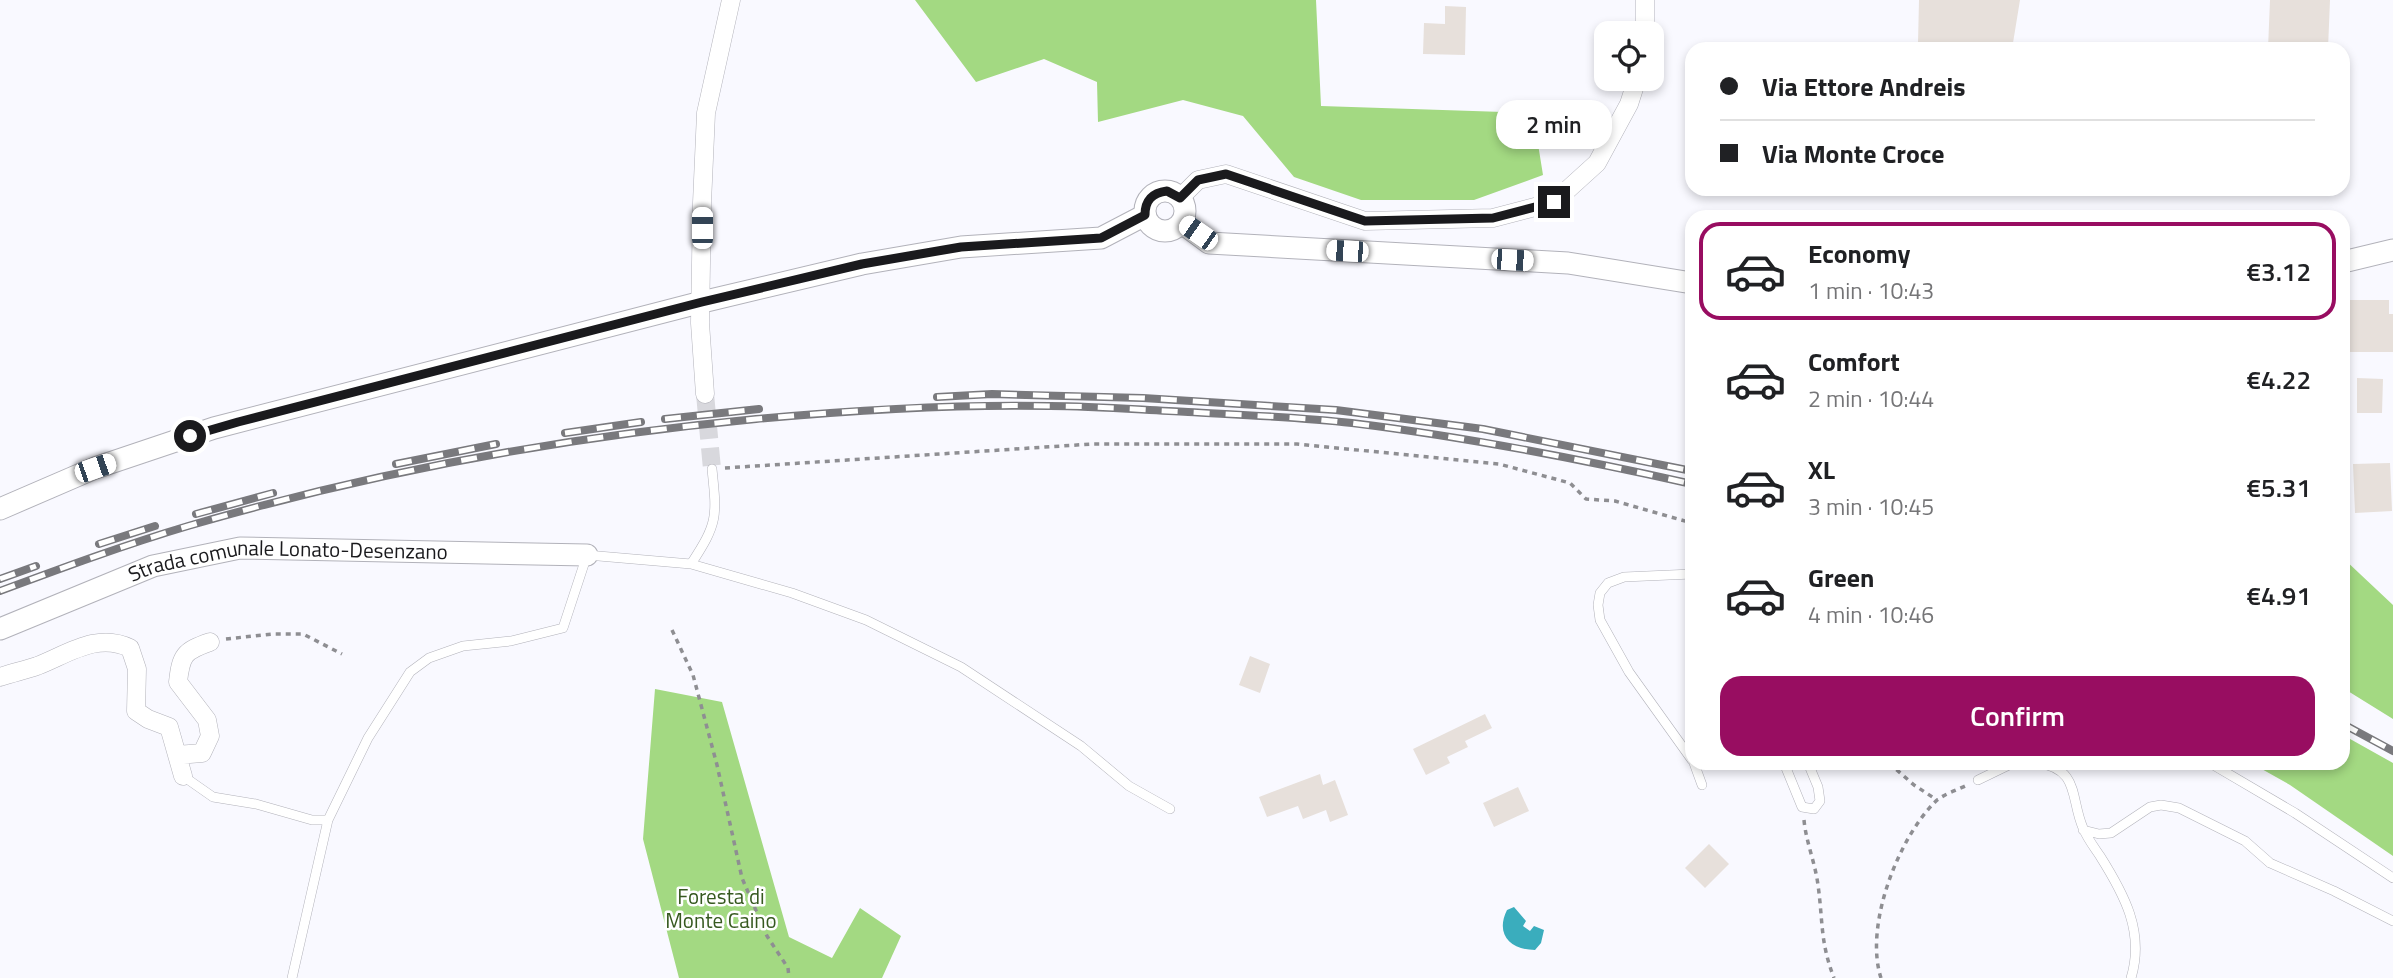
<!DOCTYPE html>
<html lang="en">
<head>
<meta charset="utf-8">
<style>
	:root { --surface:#fff; --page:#f2f2f2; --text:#202124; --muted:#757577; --line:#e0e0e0; --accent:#980d61 }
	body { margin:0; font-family:"Titillium Web",sans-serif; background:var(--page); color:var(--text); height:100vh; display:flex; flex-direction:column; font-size:26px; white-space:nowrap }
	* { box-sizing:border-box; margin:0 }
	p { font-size:23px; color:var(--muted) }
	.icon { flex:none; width:38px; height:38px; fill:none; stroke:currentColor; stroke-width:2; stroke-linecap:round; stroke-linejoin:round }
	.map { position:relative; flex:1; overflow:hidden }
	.panel { position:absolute; left:1685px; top:210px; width:665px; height:560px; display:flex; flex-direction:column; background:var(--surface); border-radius:21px; box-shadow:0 4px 10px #0003 }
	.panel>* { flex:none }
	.top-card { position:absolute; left:1685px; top:42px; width:665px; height:154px; border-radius:21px; box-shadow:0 4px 10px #0003; display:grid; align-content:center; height:154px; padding:0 35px; background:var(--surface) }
	.tools { position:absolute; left:1594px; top:21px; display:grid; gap:14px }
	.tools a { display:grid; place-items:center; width:70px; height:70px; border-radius:14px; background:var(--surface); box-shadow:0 4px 10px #0003; font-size:35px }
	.end { position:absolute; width:32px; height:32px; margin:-16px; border:9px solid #1a1a1d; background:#fff; box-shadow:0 0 0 4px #fff }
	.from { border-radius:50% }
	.bubble { position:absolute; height:49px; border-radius:21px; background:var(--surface); box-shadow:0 4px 10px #0003; font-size:23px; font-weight:600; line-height:49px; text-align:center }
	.car { position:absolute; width:21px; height:42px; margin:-21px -10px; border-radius:9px; box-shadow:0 0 5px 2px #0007; background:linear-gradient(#fff 24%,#345 0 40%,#fff 0 76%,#345 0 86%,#fff 0) }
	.top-card b { display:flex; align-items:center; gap:24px; height:66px; font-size:26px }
	.top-card b+b { border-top:2px solid var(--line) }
	.top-card i { width:18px; height:18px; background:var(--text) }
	ul { padding:12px 0 0; list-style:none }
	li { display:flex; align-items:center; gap:21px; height:98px; margin:0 14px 10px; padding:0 21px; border:4px solid transparent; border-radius:21px }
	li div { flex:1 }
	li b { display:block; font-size:26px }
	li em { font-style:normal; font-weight:600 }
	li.on { border-color:var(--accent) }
	li>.icon { width:63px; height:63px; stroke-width:1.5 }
	.primary-button { display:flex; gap:14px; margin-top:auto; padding:14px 35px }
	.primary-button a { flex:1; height:80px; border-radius:21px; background:var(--accent); color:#fff; font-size:28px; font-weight:600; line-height:80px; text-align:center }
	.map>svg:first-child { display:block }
	.forest { fill:#a3d982 }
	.water { fill:#3aadbd }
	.building { fill:#e7e0db }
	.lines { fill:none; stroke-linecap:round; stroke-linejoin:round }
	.minor-tunnel { stroke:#d8d8dd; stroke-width:18; stroke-dasharray:18 9; stroke-linecap:butt }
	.service-casing { stroke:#b2b2ba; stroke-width:10 }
	.minor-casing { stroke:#b2b2ba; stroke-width:19 }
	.tertiary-casing { stroke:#b2b2ba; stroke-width:23 }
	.path { stroke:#8e8e92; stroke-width:3.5; stroke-dasharray:5 5; stroke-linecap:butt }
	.service { stroke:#fff; stroke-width:9 }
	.minor { stroke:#fff; stroke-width:18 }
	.tertiary { stroke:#fff; stroke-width:21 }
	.rail-casing { stroke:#79797d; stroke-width:8 }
	.rail { stroke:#fff; stroke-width:5; stroke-dasharray:16; stroke-linecap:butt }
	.route { stroke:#1a1a1d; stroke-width:9 }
	.labels { text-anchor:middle; stroke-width:5; stroke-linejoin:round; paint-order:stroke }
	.street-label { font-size:21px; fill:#1a1a1d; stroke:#fff }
	.park-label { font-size:21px; fill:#36591f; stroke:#fff }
</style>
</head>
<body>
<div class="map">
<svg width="2393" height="978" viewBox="0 0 2393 978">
	<rect width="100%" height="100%" fill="#f9f9ff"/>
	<path class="forest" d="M915 0H1316L1321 106 1533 113 1543 175 1474 200H1361L1294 177 1243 116 1183 100 1098 122 1097 82 1044 59 976 82Z
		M2343 558 2393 605V719L2343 688Z
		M655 689 722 702 789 937 832 958 860 908 901 936 882 978H679L643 839Z
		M2343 735 2393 763V856L2290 785 2251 763H2343Z"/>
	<path class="water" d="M1514 907 1526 921 1523 926 1530 931 1534 926 1544 930 1541 943 1535 950C1510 950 1495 934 1507 910Z"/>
	<path class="building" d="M1919 0H2020L2012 49H1977V45L1918 43Z
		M2270 0H2330L2328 49H2268Z
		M1445 6 1466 7 1465 55 1423 54 1424 23 1445 24Z
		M2350 300H2389V314H2393V352H2346V331H2350Z
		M2357 378 2383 379 2382 413H2357Z
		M2390 463 2392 511 2355 513 2353 464Z
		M1250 656 1270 664 1260 693 1239 685Z
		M1485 714 1492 728 1465 741 1468 747 1447 757 1450 763 1426 775 1413 749Z
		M1320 774 1323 785 1335 780 1348 815 1330 822 1326 810 1303 819 1298 806 1267 817 1259 797Z
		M1518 787 1529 811 1494 827 1483 803Z
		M1709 844 1729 864 1705 888 1685 868Z"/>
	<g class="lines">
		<path class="minor-tunnel" d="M705 394 712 469"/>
		<defs>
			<path id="service" d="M691 564 792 593 866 620 961 667 1081 746 1129 786 1170 809
				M1692 574 1624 577 1608 583 1600 593 1598 605 1600 620 1629 672 1692 760
				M1694 763 1702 785
				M1784 763 1802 807 1814 809 1820 801 1818 787 1808 763
				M2038 763C2080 769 2070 798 2083 828 2087 838 2094 847 2100 856 2124 894 2145 932 2131 978
				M2210 763 2295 813 2393 878
				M183 776 213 797 256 804 312 820H328
				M1978 780 2009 765 2021 763
				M2083 830 2099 834 2111 833 2150 807 2161 805 2179 808 2245 841 2270 863 2334 891 2393 921
				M292 978 328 820 368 738 410 672 429 658 463 646 511 641 563 628 587 555 691 564C718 523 717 517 712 469"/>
			<path id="minor" d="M1645 0V33
				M1180 198 1198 180 1226 174 1365 221 1493 218 1554 202 1597 163 1629 104 1637 79
				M705 394 700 323 702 203 706 113 731 0
				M0 677C12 673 25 670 37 666 68 654 97 632 130 648L137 669 136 711 148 719 169 727 183 776
				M177 755 202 753 210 736 207 720 178 682C181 655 184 651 210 642"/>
			<g id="tertiary">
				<circle cx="1165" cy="211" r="20"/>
				<path d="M1182 223 1209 243 1568 263 1692 283"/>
				<path d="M2343 262 2393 250"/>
				<path d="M0 509 95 468 214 428 702 302 862 264 961 247 1101 238 1145 215"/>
				<path id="s1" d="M0 629 153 566 240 548 587 555"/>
			</g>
		</defs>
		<use href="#service" class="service-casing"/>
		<use href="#minor" class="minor-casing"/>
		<use href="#tertiary" class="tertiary-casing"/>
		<path class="path" d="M725 468 1092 444H1297L1499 464 1570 483 1586 499 1615 501 1692 523
			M672 630 693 675 717 765 742 878 767 936 788 968 789 978
			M226 639 272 634H303L342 654
			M1889 763 1914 785 1937 800
			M1804 820C1806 842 1815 862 1818 885 1823 921 1820 942 1834 978
			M1881 978C1864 926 1898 839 1935 802 1943 794 1958 790 1969 784"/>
		<use href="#service" class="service"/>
		<use href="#minor" class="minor"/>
		<use href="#tertiary" class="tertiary"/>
		<defs>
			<path id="rail" d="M937 397 992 394 1143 398 1336 410 1483 429 1692 471
				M665 419 759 409
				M565 433 641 422
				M396 464 496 444
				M196 514 273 493
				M99 544 155 526
				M0 579 36 566
				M0 591C62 568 124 545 188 526 373 472 564 437 756 419 854 410 952 404 1050 406 1096 406 1142 410 1188 412 1243 415 1298 417 1352 423 1466 437 1580 459 1692 484
				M2343 724 2393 751"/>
		</defs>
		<use href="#rail" class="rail-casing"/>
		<use href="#rail" class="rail"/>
	</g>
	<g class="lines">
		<path class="route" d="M190 436 238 422 702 302 862 264 961 247 1101 238 1145 215C1145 200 1152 193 1167 191L1180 198 1198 180 1226 174 1365 221 1493 218 1554 202"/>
	</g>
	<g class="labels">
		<g class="street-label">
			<text dy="7" stroke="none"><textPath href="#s1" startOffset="301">Strada comunale Lonato-Desenzano</textPath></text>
		</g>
		<g class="park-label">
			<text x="721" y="904">Foresta di<tspan x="721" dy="24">Monte Caino</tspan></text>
		</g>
	</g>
</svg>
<div class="tools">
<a><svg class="icon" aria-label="locate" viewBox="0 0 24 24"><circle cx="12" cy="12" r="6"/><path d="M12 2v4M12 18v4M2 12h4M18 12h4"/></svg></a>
</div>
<i class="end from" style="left:190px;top:436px"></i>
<i class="end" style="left:1554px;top:202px"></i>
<div class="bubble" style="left:1496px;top:100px;width:116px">2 min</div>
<i class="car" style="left:702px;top:228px;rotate:0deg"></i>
<i class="car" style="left:1198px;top:233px;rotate:305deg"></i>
<i class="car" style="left:1347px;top:251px;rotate:273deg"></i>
<i class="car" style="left:1512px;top:260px;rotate:93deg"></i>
<i class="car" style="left:95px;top:468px;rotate:71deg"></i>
<div class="top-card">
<b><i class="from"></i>Via Ettore Andreis</b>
<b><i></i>Via Monte Croce</b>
</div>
<section class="panel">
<ul>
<li class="on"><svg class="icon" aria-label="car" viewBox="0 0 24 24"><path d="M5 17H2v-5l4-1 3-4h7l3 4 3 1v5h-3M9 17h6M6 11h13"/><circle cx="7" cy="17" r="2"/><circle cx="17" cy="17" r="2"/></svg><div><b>Economy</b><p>1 min · 10:43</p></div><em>€3.12</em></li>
<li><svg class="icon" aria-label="car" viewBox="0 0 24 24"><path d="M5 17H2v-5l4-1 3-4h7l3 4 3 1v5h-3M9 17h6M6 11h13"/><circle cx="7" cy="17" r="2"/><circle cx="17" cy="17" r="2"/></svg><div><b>Comfort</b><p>2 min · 10:44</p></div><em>€4.22</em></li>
<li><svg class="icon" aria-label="car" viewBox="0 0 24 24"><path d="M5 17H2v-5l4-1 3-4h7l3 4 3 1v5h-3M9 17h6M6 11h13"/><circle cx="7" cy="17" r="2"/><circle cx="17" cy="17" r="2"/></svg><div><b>XL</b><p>3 min · 10:45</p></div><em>€5.31</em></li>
<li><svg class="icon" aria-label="car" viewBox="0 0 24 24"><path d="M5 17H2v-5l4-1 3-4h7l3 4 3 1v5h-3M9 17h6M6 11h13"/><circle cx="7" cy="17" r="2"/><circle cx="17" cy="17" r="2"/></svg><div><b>Green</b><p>4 min · 10:46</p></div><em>€4.91</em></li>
</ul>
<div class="primary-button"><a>Confirm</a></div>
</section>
</div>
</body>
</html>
